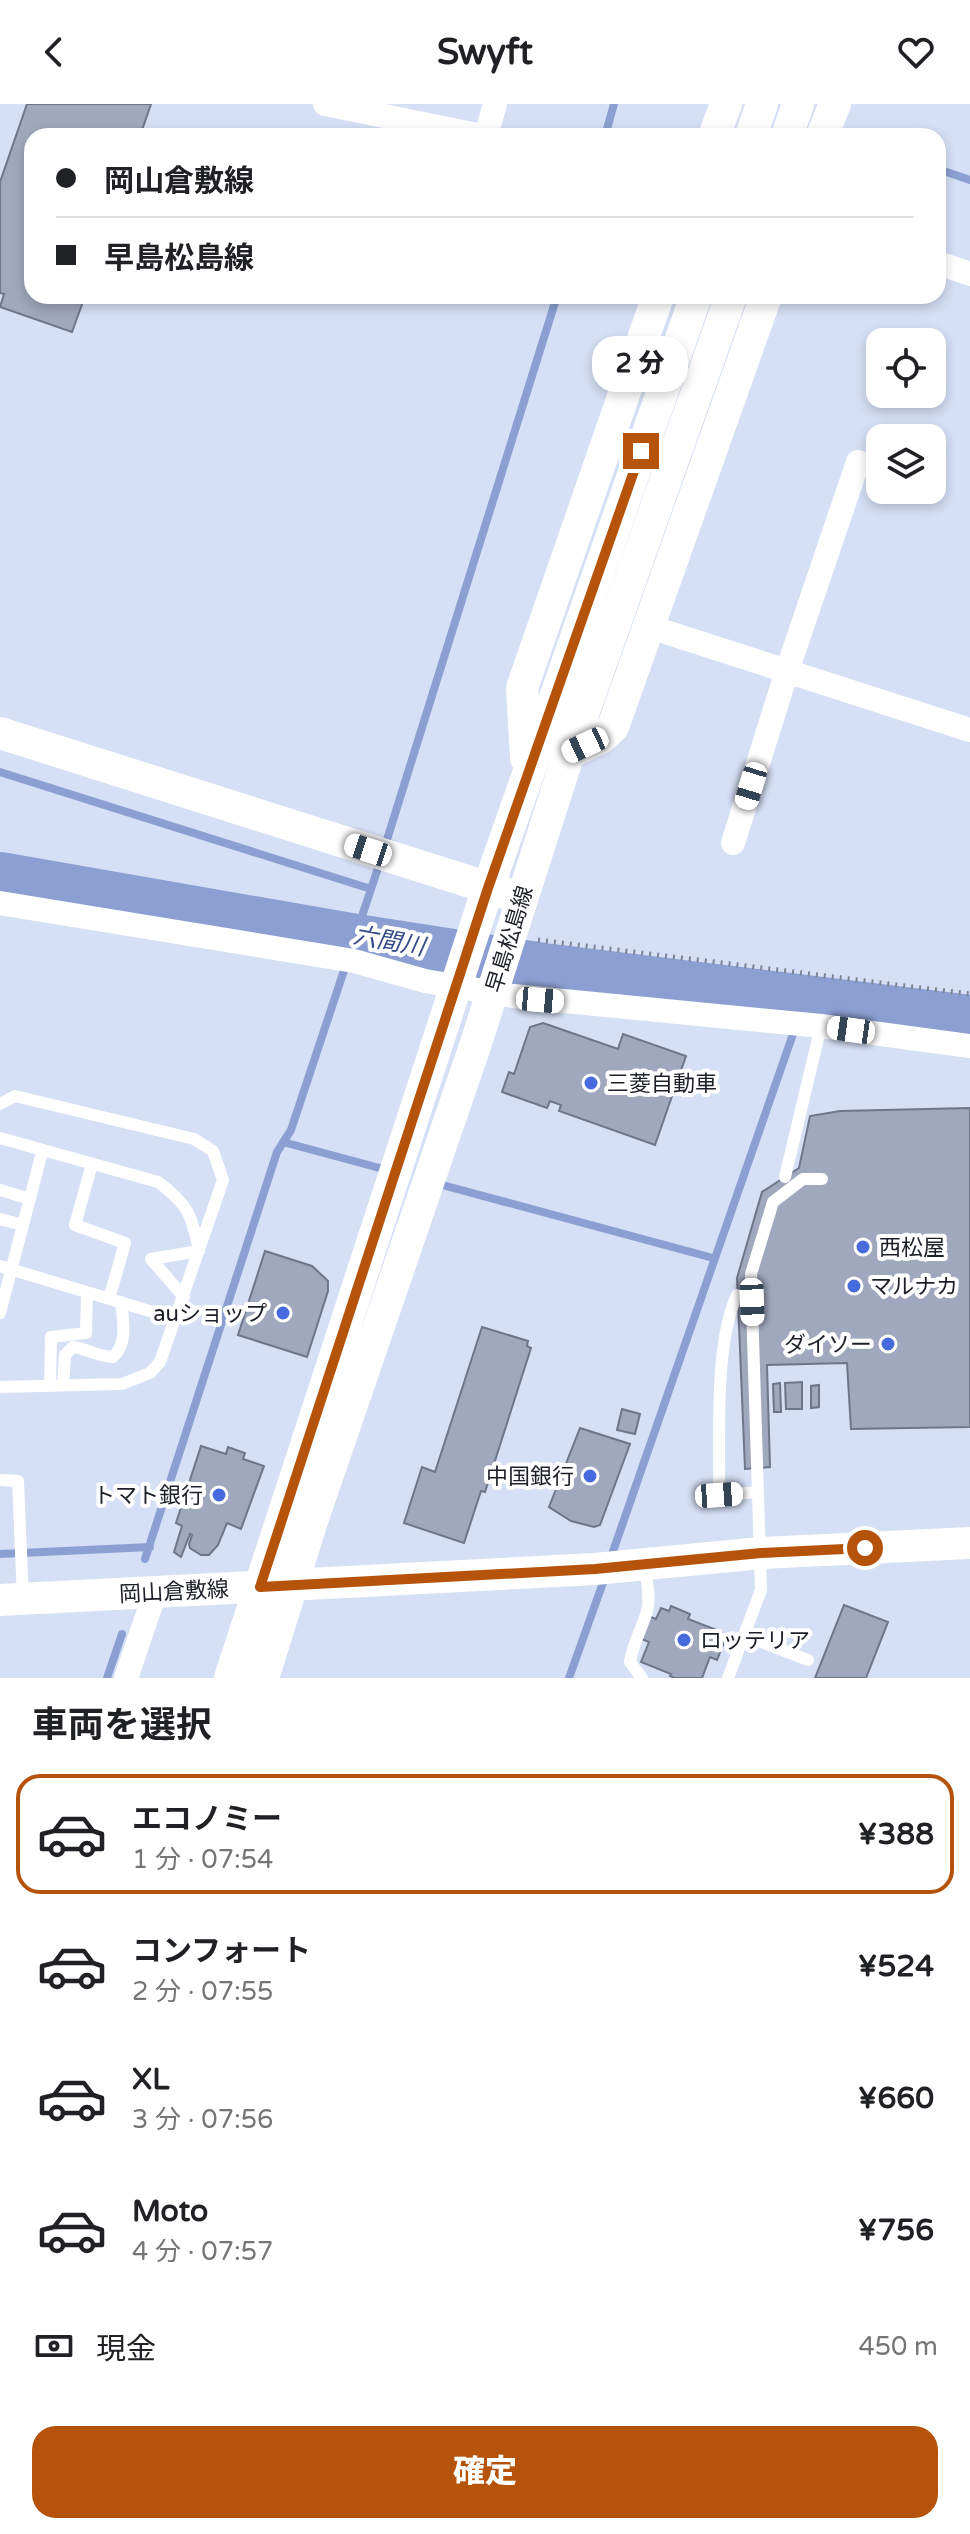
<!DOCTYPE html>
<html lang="ja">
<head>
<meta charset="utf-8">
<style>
	:root { --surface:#fff; --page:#f6f6f6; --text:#202124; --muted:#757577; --line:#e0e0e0; --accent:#b45309 }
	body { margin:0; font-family:"Varela Round","Noto Sans JP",sans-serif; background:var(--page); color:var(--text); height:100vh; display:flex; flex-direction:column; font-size:30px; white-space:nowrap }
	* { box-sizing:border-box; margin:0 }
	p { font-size:26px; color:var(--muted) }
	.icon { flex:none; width:44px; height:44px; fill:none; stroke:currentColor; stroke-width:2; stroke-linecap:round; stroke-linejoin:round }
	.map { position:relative; height:1574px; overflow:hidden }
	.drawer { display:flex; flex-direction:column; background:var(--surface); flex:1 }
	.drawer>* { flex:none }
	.hud { position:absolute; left:24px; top:24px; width:922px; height:176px; border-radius:24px; box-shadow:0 4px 12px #0003; display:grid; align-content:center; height:176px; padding:0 32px; background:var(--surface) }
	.fabs { position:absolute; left:866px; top:224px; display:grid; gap:16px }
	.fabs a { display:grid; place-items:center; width:80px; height:80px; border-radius:16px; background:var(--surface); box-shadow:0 4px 12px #0003; font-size:40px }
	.end { position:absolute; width:36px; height:36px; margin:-18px; border:10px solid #b45309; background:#fff; box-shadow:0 0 0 4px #fff }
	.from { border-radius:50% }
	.bubble { position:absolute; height:56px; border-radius:24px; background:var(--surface); box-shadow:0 4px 12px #0003; font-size:26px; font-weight:800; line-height:56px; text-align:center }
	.car { position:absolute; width:24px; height:48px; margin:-24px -12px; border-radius:10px; box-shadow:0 0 6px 2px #0007; background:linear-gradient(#fff 24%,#345 0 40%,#fff 0 76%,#345 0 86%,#fff 0) }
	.hud b { display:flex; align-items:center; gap:28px; height:76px; font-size:30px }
	.hud b+b { border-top:2px solid var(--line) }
	.hud i { width:20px; height:20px; background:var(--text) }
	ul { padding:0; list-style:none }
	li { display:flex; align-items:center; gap:24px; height:120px; margin:0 16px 12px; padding:0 16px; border:4px solid transparent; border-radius:24px }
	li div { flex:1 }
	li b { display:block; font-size:30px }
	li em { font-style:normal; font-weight:800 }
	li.current { border-color:var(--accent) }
	li>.icon { width:72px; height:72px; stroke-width:1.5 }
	h2 { padding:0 32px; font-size:36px; line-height:96px }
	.pay { display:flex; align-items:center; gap:20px; height:88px; padding:0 32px; font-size:30px }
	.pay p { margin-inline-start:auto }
	.cta { display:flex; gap:16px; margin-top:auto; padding:16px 32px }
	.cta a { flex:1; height:92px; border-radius:24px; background:var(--accent); color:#fff; font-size:32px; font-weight:800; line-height:92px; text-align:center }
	header { display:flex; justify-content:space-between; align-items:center; height:104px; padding:0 32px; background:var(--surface); font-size:36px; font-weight:800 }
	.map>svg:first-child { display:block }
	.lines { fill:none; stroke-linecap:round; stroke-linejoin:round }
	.stream { stroke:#8b9fd2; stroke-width:8 }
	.river { stroke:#8b9fd2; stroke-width:48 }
	.building { fill:#a0a8bd; stroke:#6e768a; stroke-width:2 }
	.path { stroke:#7e8494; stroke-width:5; stroke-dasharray:2 6; stroke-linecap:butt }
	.lane { stroke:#fff; stroke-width:12 }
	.street { stroke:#fff; stroke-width:24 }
	.secondary { stroke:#fff; stroke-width:32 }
	.route { stroke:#b45309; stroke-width:10 }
	.poi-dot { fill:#476add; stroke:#fff; stroke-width:3 }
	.labels { text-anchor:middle; stroke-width:8; stroke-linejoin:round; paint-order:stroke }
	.street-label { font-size:22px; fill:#1c1f27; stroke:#fff }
	.poi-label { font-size:22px; fill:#1c1f27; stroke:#fff; text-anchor:start }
	.water-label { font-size:24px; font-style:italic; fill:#344a89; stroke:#fff }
</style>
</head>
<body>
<header><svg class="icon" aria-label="back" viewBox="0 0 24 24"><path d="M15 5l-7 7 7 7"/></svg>Swyft<svg class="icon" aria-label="heart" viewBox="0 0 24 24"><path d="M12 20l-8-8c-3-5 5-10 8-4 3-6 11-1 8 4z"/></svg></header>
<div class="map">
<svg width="970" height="1574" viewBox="0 0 970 1574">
	<rect width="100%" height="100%" fill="#d5dff5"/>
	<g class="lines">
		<path class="stream" d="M605 32 614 0
			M938 65 970 76
			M0 668 371 785
			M385 742 557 192
			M796 906 797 892
			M283 1038 387 1066
			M435 1079 713 1154
			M0 1450 150 1443
			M145 1455 277 1048 291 1026 381 755
			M610 1456 793 930
			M107 1574 122 1530
			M569 1574 605 1473"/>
		<path class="river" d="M0 772 356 834 544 863 970 915"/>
	</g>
	<path class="building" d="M27 0H151L140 32H32V192H85L72 228 0 203 4 190 0 189V78Z
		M543 919 618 945 623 930 686 952 655 1041 559 1007 561 1001 550 997 547 1004 502 988 509 968 514 970 530 923Z
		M970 1004V1323L851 1325 847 1259 767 1261 770 1363 745 1365 737 1174 762 1088 799 1064 810 1012 840 1007Z
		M265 1147 312 1162 328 1177V1187L307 1253 238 1231Z
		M482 1223 528 1237 527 1242 531 1244 485 1388 481 1387 464 1439 404 1419 422 1363 435 1368Z
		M802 1278V1305H786L785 1279Z
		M780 1279 781 1308H774L773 1280Z
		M819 1281V1303L811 1304V1282Z
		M622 1305 640 1310 635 1330 617 1326Z
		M580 1324 630 1340 600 1421 594 1423 571 1417 549 1403Z
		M201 1342 226 1350 228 1343 245 1349 243 1355 264 1362 241 1425 227 1419 218 1441 209 1451H201L190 1444 189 1440 192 1431 190 1430 181 1453 174 1448 182 1422 176 1419Z
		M844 1501 888 1518 866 1574H815Z
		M671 1502 690 1510 688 1515 722 1528 721 1531 726 1533 717 1556 710 1553 702 1574H674L670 1572 671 1570 641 1558 649 1538 639 1534 648 1512 656 1515 661 1504 669 1507Z"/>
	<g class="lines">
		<path class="path" d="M538 836 970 890"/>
		<path class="lane" d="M0 1000 15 992 194 1035 213 1047 223 1076 160 1258 150 1269 122 1280 0 1283
			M0 1034 158 1078C188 1100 192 1111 199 1147L151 1155 184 1193
			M92 1060 75 1121 125 1139 109 1195
			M785 1073 821 922
			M0 1086 30 1095
			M0 1115 23 1121
			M0 1162 176 1215
			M737 1191C714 1241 720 1334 719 1391L757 1388
			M0 1209 42 1048
			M50 1281 51 1233 86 1229 87 1189
			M63 1281 65 1251 73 1243C88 1245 98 1253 113 1253 128 1239 123 1217 121 1198
			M0 1376 18 1377 23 1495
			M746 1532 808 1556
			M642 1574 630 1558C633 1539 642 1525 647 1507 651 1493 646 1476 645 1461
			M728 1574 761 1486 751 1170 773 1098 803 1075H822"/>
		<path class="street" d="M325 0 482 32
			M486 32 495 0
			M938 159 970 170
			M647 522 970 626
			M733 739 787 567 858 358 880 366
			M0 799 354 857 425 877 513 892 821 922 970 942
			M126 1574 155 1489"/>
		<path class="secondary" d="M714 32 726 0
			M751 32 762 0
			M787 32 798 0
			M822 32 835 0
			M0 629 508 790
			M569 649 601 634 613 623 766 192
			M526 654 522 584 658 192
			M0 1496 595 1465 761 1449 970 1439
			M230 1574 488 784 696 192
			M263 1574 312 1417 475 942 569 649 731 192"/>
	</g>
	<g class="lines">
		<path class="route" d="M641 347 488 784 260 1483 595 1465 761 1449 865 1444"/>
	</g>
	<g class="poi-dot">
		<circle cx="591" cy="979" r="8"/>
		<circle cx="863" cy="1143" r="8"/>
		<circle cx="854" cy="1182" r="8"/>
		<circle cx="283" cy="1209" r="8"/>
		<circle cx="888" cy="1240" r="8"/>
		<circle cx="590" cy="1372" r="8"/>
		<circle cx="219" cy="1391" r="8"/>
		<circle cx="684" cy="1536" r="8"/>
	</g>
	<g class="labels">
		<g class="street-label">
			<text transform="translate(509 835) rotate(-73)" y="8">早島松島線</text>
			<text transform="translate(174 1487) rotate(-3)" y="8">岡山倉敷線</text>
		</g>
		<g class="poi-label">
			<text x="607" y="987">三菱自動車</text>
			<text x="879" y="1151">西松屋</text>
			<text x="870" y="1190">マルナカ</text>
			<text x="267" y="1217" text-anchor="end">auショップ</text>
			<text x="872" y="1248" text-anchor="end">ダイソー</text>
			<text x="574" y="1380" text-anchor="end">中国銀行</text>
			<text x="203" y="1399" text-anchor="end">トマト銀行</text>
			<text x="700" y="1544">ロッテリア</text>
		</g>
		<g class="water-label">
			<text transform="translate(389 837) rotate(10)" y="8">六間川</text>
		</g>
	</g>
</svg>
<div class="fabs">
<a><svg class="icon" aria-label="locate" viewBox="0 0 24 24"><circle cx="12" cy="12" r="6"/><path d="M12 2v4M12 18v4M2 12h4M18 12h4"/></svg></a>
<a><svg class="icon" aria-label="layers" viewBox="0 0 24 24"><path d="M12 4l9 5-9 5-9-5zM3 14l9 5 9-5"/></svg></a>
</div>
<i class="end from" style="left:865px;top:1444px"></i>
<i class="end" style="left:641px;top:347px"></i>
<div class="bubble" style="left:592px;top:232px;width:96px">2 分</div>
<i class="car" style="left:585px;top:641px;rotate:245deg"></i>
<i class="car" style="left:751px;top:682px;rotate:197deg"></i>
<i class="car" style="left:368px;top:746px;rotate:288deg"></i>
<i class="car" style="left:540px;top:896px;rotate:95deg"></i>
<i class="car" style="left:851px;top:926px;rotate:278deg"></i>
<i class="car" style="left:752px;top:1198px;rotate:178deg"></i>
<i class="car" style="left:719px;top:1391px;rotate:86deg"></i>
<div class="hud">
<b><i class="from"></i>岡山倉敷線</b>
<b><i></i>早島松島線</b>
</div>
</div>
<section class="drawer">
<h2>車両を選択</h2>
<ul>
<li class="current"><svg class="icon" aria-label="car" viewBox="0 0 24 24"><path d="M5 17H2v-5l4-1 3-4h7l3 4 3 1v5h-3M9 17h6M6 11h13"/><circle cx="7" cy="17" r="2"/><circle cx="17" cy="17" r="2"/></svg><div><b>エコノミー</b><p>1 分 · 07:54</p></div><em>¥388</em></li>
<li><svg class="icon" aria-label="car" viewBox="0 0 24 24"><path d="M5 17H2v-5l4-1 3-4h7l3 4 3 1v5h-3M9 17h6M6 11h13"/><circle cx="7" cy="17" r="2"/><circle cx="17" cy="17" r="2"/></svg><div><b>コンフォート</b><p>2 分 · 07:55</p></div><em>¥524</em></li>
<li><svg class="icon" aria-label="car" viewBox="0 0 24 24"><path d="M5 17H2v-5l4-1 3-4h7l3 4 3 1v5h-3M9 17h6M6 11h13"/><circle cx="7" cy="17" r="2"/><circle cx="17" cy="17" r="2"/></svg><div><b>XL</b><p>3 分 · 07:56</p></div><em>¥660</em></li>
<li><svg class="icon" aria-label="car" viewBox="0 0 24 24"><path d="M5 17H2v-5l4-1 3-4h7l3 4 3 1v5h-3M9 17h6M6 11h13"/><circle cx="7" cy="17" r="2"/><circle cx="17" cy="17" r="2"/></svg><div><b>Moto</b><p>4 分 · 07:57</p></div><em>¥756</em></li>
</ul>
<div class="pay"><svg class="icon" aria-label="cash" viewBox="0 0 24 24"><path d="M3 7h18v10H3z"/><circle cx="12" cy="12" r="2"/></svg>現金<p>450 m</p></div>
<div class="cta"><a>確定</a></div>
</section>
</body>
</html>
